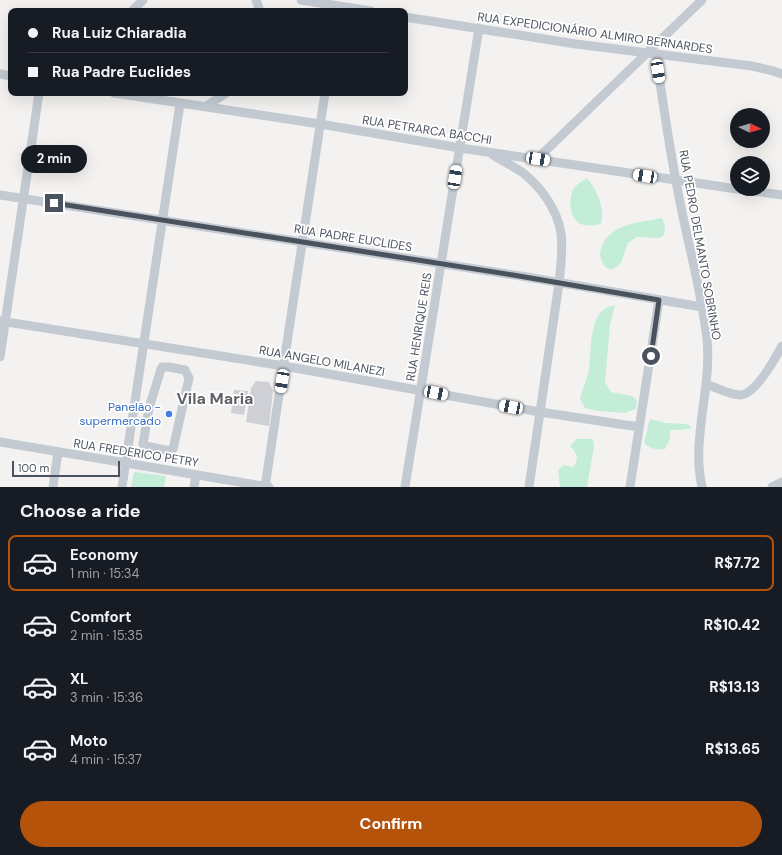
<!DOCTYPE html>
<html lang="en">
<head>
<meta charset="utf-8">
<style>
	:root { --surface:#171b24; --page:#242831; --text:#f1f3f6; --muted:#9ea1a6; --line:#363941; --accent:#b45309 }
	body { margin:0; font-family:"DM Sans",sans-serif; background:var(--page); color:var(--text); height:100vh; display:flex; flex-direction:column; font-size:15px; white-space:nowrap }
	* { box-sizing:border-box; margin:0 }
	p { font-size:13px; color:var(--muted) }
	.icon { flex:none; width:22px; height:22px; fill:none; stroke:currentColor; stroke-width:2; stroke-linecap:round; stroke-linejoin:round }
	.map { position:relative; height:487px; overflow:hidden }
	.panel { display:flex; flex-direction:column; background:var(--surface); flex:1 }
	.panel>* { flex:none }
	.banner { position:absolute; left:8px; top:8px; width:400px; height:88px; border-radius:8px; box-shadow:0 4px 16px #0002; display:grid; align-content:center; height:88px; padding:0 20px; background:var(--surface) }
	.needle { width:26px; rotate:95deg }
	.buttons { position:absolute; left:730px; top:108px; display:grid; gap:8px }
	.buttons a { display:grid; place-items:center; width:40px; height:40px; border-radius:50%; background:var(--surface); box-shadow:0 4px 16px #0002; font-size:20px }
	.scale { position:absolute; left:12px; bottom:10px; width:108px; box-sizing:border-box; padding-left:4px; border:2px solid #4a525e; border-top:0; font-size:11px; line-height:14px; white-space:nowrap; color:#4a525e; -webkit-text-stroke:3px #fff; paint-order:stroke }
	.end { position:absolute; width:18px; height:18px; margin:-9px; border:5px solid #4a525e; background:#fff; box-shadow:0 0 0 2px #fff }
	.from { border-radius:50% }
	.bubble { position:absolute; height:28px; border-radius:14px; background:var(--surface); box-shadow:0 4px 16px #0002; font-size:13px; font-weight:700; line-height:28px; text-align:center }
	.car { position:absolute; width:12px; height:24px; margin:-12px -6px; border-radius:5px; box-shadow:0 0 3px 1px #0007; background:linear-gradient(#fff 24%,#345 0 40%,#fff 0 76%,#345 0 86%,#fff 0) }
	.banner b { display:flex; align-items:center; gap:14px; height:38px; font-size:15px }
	.banner b+b { border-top:1px solid var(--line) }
	.banner i { width:10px; height:10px; background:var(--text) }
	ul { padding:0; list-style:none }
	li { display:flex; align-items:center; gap:12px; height:56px; margin:0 8px 6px; padding:0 12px; border:2px solid transparent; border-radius:8px }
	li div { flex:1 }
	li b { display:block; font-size:15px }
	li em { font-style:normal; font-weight:700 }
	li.active { border-color:var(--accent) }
	li>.icon { width:36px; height:36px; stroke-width:1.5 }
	h2 { padding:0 20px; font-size:18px; line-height:48px }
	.primary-button { display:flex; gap:8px; margin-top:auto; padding:8px 20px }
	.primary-button a { flex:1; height:46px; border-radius:24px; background:var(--accent); color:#fff; font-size:16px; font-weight:700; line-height:46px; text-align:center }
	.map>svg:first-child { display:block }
	.green { fill:#c4edd8 }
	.building { fill:#ced0d5 }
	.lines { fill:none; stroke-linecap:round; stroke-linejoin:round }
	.minor { stroke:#c3cad2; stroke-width:9 }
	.route { stroke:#4a525e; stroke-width:5 }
	.shop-dot { fill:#3f7fe0; stroke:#fff; stroke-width:1.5 }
	.labels { text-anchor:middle; stroke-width:3.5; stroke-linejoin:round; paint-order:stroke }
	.street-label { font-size:12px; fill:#4a525e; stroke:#fff }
	.shop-label { font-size:12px; fill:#366cbe; stroke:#fff; text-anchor:end }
	.district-label { font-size:16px; font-weight:bold; fill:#5e6166; stroke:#fff }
</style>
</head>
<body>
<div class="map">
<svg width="782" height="487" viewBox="0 0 782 487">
	<rect width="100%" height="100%" fill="#f3f2f1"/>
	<path class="green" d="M587 178C597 190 605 208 601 224 595 225 585 227 579 223 569 217 568 197 574 188 577 184 583 181 587 178Z
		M662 218 665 226 664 235 659 238 637 237 628 243 621 263 612 270 605 267C603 264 601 259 600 255 600 252 601 249 602 246 612 222 641 223 662 218Z
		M615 305 610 325 605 382 611 392 632 396 637 400 636 409 624 413 597 411 585 408 580 399C582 389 587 380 589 369 592 352 588 319 606 308 608 307 612 306 615 305Z
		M650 419 666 423 687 424 692 428 681 430H670V439L665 449C657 450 650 449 644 443Z
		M576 439H593L594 447 587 487H560L558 470 564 465 573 467C580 457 577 454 570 446Z
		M134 472 166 476 164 487H131Z"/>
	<path class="building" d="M256 381 269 382 273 391 269 426 246 422 251 388Z
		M234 390 248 391 244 415 231 413Z"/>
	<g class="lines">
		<path class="minor" d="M256 0 260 11
			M301 0 371 11
			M132 11 143 0
			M405 17 576 44 752 66 773 71 782 74
			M656 55C662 97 668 139 676 181 685 234 701 286 707 339 712 389 691 438 702 487
			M0 74 11 76
			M114 93 320 124 460 148 737 189
			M205 107 226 93
			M493 155C502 161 513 166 522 172 541 187 557 209 561 233 563 250 561 266 559 283L529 487
			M537 159 702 0
			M739 189 782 195
			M0 195 527 277 702 307
			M0 321 284 366 540 412 639 427
			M0 357 39 93
			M162 367H168L185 370 189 378 173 449 171 451 145 446 143 444 149 408 161 369Z
			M706 384C715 387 732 396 741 395 756 393 775 359 782 346
			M0 442 269 487
			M53 487 58 452
			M122 487 180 104
			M194 487 196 475
			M265 487 325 93
			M405 487 479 28
			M630 487 659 300
			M772 487 782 482"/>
	</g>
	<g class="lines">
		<path class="route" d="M54 203 513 275 659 300 651 356"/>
	</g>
	<circle class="shop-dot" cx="169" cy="414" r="4"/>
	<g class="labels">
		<g class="street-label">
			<text transform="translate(595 33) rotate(8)" y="4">RUA EXPEDICIONÁRIO ALMIRO BERNARDES</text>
			<text transform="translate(427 130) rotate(9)" y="4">RUA PETRARCA BACCHI</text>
			<text transform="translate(353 238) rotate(9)" y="4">RUA PADRE EUCLIDES</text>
			<text transform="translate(700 245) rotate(80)" y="4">RUA PEDRO DELMANTO SOBRINHO</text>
			<text transform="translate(419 327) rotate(-81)" y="4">RUA HENRIQUE REIS</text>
			<text transform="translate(322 361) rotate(10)" y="4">RUA ANGELO MILANEZI</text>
			<text transform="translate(136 453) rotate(9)" y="4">RUA FREDERICO PETRY</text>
		</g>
		<g class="shop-label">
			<text x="161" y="411">Panelão -<tspan x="161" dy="14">supermercado</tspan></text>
		</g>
		<g class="district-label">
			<text x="215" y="404">Vila Maria</text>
		</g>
	</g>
</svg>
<div class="buttons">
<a><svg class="needle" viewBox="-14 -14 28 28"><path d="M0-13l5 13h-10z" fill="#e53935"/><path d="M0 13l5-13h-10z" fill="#9ea1a6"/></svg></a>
<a><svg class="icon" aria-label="layers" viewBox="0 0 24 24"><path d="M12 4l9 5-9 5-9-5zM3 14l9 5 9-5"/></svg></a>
</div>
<div class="scale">100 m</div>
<i class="end from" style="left:651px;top:356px"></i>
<i class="end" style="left:54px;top:203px"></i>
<div class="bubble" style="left:21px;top:145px;width:66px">2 min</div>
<i class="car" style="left:658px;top:71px;rotate:171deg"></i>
<i class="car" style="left:538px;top:159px;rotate:99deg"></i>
<i class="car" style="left:645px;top:176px;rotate:279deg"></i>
<i class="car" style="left:455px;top:177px;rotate:9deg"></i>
<i class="car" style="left:282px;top:381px;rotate:189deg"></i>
<i class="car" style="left:436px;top:393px;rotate:101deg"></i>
<i class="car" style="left:511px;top:407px;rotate:281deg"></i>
<div class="banner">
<b><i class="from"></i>Rua Luiz Chiaradia</b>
<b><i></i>Rua Padre Euclides</b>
</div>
</div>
<section class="panel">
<h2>Choose a ride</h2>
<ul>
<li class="active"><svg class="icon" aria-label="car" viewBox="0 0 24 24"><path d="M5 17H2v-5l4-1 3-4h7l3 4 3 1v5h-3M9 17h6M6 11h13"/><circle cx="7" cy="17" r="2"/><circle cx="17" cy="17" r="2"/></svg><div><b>Economy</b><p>1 min · 15:34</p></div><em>R$7.72</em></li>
<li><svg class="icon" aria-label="car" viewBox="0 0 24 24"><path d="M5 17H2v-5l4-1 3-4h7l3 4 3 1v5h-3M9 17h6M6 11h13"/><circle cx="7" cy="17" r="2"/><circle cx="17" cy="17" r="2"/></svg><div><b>Comfort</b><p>2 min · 15:35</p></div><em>R$10.42</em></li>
<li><svg class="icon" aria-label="car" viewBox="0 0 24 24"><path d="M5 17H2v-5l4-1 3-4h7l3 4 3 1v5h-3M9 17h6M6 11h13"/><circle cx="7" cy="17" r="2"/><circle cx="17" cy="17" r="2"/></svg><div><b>XL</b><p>3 min · 15:36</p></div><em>R$13.13</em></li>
<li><svg class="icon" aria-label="car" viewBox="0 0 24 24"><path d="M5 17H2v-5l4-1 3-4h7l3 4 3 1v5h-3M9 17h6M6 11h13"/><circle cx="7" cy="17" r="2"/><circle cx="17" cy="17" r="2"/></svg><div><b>Moto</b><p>4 min · 15:37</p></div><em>R$13.65</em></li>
</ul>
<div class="primary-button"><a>Confirm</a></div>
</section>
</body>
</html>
